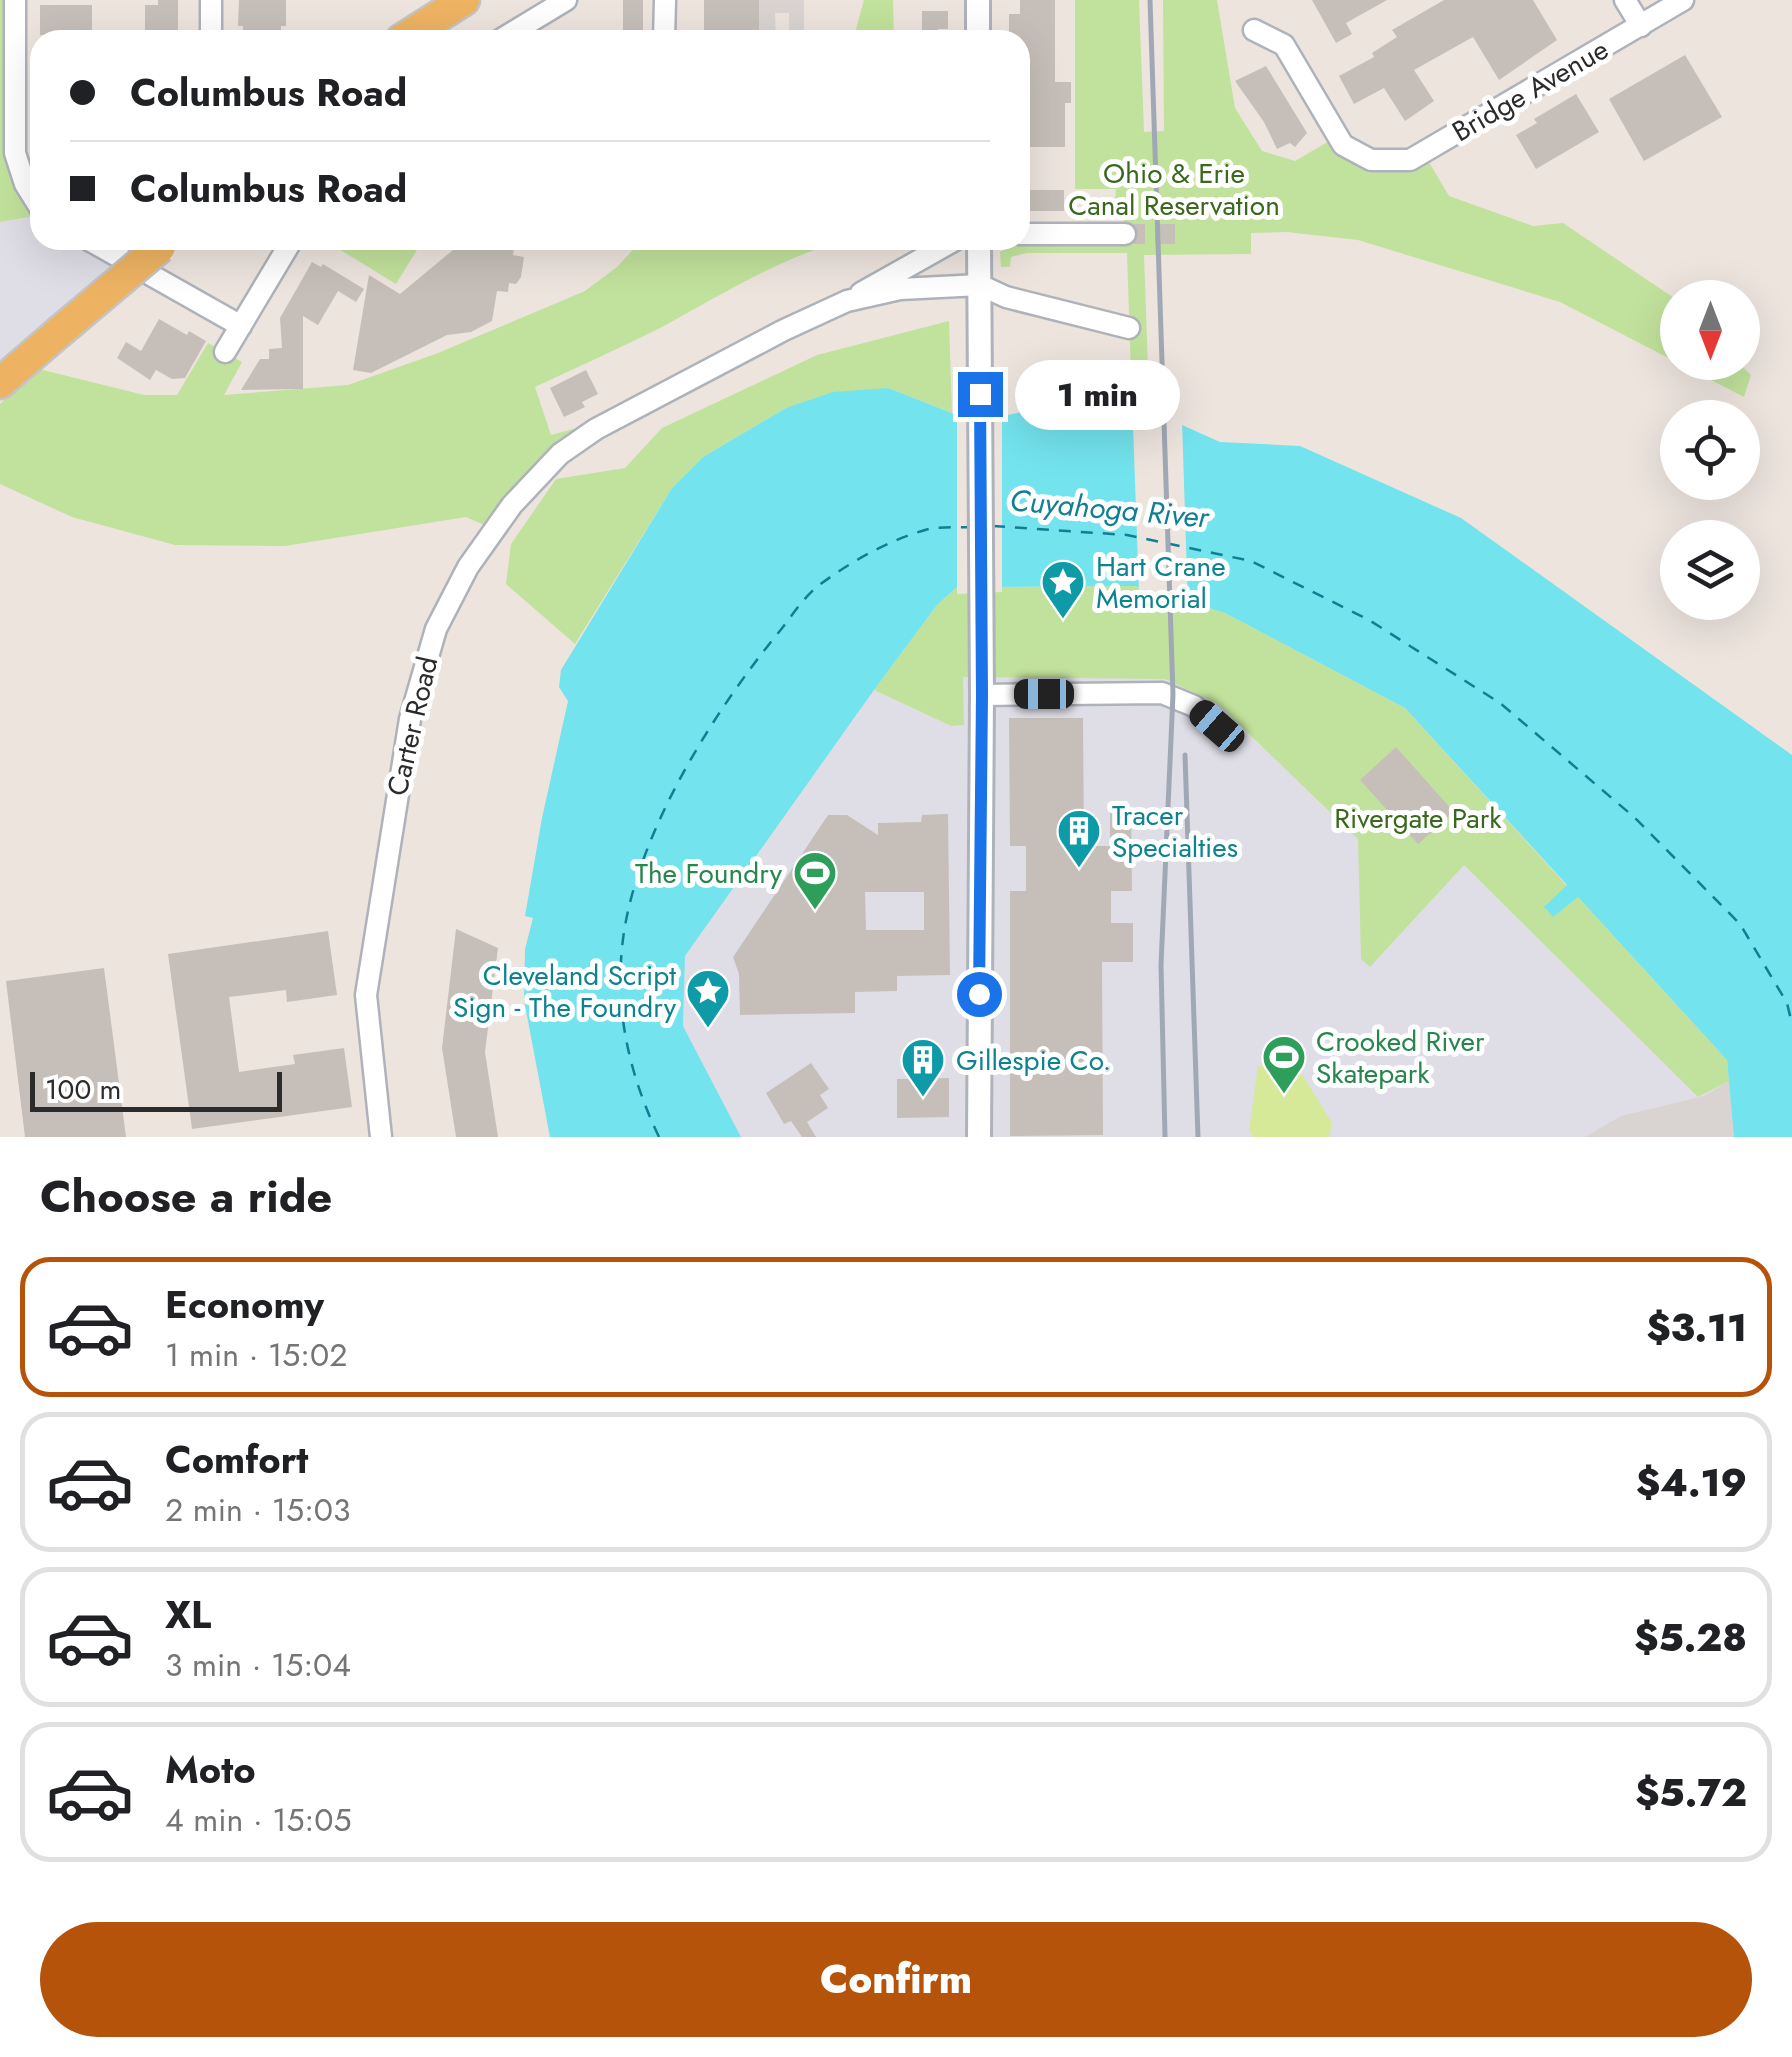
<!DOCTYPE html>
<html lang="en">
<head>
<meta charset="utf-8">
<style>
	:root { --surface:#fff; --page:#f6f6f6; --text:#202124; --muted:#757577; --line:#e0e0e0; --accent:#b45309 }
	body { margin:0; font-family:Jost,sans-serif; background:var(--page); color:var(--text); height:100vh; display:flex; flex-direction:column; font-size:38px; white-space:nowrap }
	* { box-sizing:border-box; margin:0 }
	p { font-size:32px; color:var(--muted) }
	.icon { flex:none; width:55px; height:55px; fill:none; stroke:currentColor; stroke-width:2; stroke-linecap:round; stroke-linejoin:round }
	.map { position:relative; height:1137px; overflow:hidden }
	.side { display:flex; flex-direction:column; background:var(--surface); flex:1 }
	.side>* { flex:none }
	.banner { position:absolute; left:30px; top:30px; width:1000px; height:220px; border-radius:30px; box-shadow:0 10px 40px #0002; display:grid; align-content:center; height:220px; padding:0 40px; background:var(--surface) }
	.needle { width:65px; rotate:180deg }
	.tools { position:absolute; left:1660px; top:280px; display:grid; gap:20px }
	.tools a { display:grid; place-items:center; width:100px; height:100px; border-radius:50%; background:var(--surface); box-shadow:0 10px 40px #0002; font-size:50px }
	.scale { position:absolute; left:30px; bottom:25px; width:252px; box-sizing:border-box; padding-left:10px; border:5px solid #2b2b2b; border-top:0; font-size:28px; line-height:35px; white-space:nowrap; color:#2b2b2b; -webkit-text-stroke:8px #fff; paint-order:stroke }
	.end { position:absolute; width:45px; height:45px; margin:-22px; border:12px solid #1a73e8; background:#fff; box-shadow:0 0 0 5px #fff }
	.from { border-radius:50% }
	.bubble { position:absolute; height:70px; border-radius:35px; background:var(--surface); box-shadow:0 10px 40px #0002; font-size:32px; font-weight:800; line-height:70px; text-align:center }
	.car { position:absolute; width:30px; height:60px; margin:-30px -15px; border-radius:12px; box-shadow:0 0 8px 2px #0007; background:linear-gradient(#222 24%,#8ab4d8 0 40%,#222 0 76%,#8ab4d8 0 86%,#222 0) }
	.banner b { display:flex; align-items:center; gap:35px; height:95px; font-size:38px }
	.banner b+b { border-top:2px solid var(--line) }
	.banner i { width:25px; height:25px; background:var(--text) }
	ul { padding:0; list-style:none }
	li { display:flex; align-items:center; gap:30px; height:140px; margin:0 20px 15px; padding:0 20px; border:5px solid var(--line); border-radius:30px }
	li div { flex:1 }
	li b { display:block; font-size:38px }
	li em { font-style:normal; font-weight:800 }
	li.current { border-color:var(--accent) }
	li>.icon { width:90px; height:90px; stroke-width:1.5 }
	h2 { padding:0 40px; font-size:45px; line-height:120px }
	.cta { display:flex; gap:20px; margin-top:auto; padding:20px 40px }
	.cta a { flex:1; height:115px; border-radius:60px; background:var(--accent); color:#fff; font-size:40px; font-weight:800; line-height:115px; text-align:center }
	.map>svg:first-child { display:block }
	.industrial { fill:#dfdee6 }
	.green { fill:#c1e29c }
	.pitch { fill:#d6e998 }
	.plaza { fill:#d9d4d1 }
	.water { fill:#73e3ed }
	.pier { fill:#ede4de }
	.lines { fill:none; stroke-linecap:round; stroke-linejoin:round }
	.ferry { stroke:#107f94; stroke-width:2.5; stroke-dasharray:12 10; stroke-linecap:butt }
	.building { fill:#c6bfb9; fill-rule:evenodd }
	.minor-tunnel { stroke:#c6bfba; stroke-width:20; stroke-dasharray:20 10; stroke-linecap:butt }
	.minor-casing { stroke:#aeb3bb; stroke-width:25 }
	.tertiary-casing { stroke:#aeb3bb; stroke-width:28 }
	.primary-casing { stroke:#c4c4c4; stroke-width:35 }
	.minor { stroke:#fff; stroke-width:20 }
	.tertiary { stroke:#fff; stroke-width:22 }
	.primary { stroke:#eeb362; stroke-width:30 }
	.rail { stroke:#a1a8b5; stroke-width:5 }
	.primary-bridge-casing { stroke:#c4c4c4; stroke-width:35; stroke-linecap:butt }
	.primary-bridge { stroke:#eeb362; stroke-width:30 }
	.route { stroke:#1a73e8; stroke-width:12 }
	.labels { text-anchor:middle; stroke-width:10; stroke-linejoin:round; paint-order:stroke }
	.street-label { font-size:28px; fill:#2b2b2b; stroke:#fff }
	.park-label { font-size:28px; fill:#3a681c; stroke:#fff }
	.culture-label { font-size:28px; fill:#0d838f; stroke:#fff; text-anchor:start }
	.leisure-label { font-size:28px; fill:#27864d; stroke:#fff; text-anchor:end }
	.water-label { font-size:30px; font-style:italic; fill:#107f94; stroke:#fff }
</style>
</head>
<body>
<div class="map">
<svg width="1792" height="1137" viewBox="0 0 1792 1137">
	<rect width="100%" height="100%" fill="#ede4de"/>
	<path class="industrial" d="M40 215V240H89L129 263 0 377V222Z
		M963 677 1165 678 1218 704 1359 839 1370 966 1464 864 1698 1097 1729 1081 1734 1137H741L683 1026 685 956 874 690 951 726 964 725Z"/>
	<path class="green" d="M0 0H15V153L40 215 0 222Z
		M864 0H893L894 40H853Z
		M1075 0H1139L1144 132 1164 131 1163 0H1217L1235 108 1262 151 1295 161 1338 136 1355 153 1423 152 1449 196 1533 226 1563 223 1677 300 1678 362 1739 363 1751 375 1744 397 1560 302 1358 240 1287 232 1251 233V254L1144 255 1156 592 1225 613 1405 708 1567 886 1545 908 1553 916 1577 896 1727 1060 1729 1081 1698 1097 1464 865 1370 967 1361 959 1358 839 1218 704 1165 679 963 677 964 725 951 726 874 690 937 605 957 587 1138 586 1127 253H1027L1011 257 1010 267H1001L1000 252 1011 246 1125 238 1124 217 1114 216 1116 189H1075Z
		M331 240H423L396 284 329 243Z
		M642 240H845C780 258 721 295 662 327 620 348 577 367 535 387L551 435 595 423 535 482 484 525 466 517 285 546 175 545 72 517 0 484V404L35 368 144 395H177L208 343 242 362 224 395 348 385 438 353 585 291 617 267Z
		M949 321 952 413 888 388 786 408 703 457 672 488 575 644 506 584 511 544 556 479 625 468 662 428 817 355Z"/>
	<path class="pitch" d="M1258 1066H1297L1332 1123 1329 1137H1254L1249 1131Z"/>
	<path class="plaza" d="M759 0H804V40H789V13H775L776 40H759Z
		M1729 1081 1734 1137H1585L1621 1116 1704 1096Z"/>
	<path class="water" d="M1073 372 1126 400 1220 442 1300 446 1461 518 1792 755V1137H1734L1727 1060 1578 897 1553 917 1544 907 1567 885 1405 708 1225 613 1136 586 957 587 937 605 874 690 685 956 683 1026 741 1137H550L524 1000 525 949 533 918 525 916 542 818 568 701 559 687 561 670 672 488 703 457 786 408 833 392 888 388 957 415 1002 416 1023 412 1035 400 1036 376Z"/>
	<path class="pier" d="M1132 398 1182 421 1188 607 1139 592Z
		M957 409 1002 411V592L957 594Z"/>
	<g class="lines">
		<path class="ferry" d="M993 526 1127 535 1251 561 1369 620 1500 703 1634 817 1740 924 1787 1003 1792 1024
			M659 1137C628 1072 613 1005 624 932 640 829 714 711 779 632 791 617 803 598 818 586 850 562 887 541 925 530 939 526 956 528 970 527"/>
	</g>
	<path class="building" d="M158 0H178V40H145V5H158Z
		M239 0H286V26H281V40H243V26H238Z
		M623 0H643V40H623Z
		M704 0H759V40H704Z
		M1020 0H1055V82H1071V103H1065V147H1020V37H1009V14H1020Z
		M1312 0H1387L1346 23 1352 34 1336 43Z
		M1444 0H1533L1557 40 1499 80 1473 37 1414 70 1434 101 1405 121 1384 88 1354 104 1339 76 1374 57 1372 53 1397 37 1392 30Z
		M40 5H92V35H40Z
		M922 11H948V29H938V40H922Z
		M1685 55 1722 117 1644 161 1609 99Z
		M1266 66 1307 133 1295 147 1290 143 1277 149 1264 122 1235 81Z
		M1576 94 1599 132 1536 169 1516 135 1537 123 1534 119Z
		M1020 190H1064V211H1020Z
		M465 240H515L513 255 524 257 521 277 516 284 509 283 508 292 497 291 492 321 471 332 447 335 371 373 353 370 369 275 400 294Z
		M312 262 321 267 323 264 364 289 356 302 338 291 318 325 303 316V389L241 390 260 359H269V349L282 348 280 318Z
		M159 319 187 335 189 331 206 341 185 378 172 379 156 370 150 380 117 358 126 342 141 351Z
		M586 370 598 394 582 402 585 407 564 417 550 388Z
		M1009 718H1083L1084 846H1110V807H1131L1132 891H1111V923H1133V962H1102L1103 1135 1010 1136V891H1026V846H1010Z
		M1396 747 1454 812 1418 844 1360 780Z
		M948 814 950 975 897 976V991L855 992V1013L740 1015 739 974 733 957 828 815H847L878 835V823L921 822 922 815ZM865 892H924V930H866Z
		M456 929 498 948 485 1052 498 1137H456L442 1048Z
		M328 931 337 995 287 1002 286 990 229 997 239 1072 295 1064 293 1055 344 1048 352 1107 192 1129 168 954Z
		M104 968 126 1137H25L6 981Z
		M811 1063 829 1089 820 1095 828 1108 807 1122 816 1137H802L791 1121 784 1124 766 1093Z
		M949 1078V1117L897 1118V1079Z"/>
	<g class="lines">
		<path class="minor-tunnel" d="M1125 234H1175"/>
		<defs>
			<path id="minor" d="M15 0V153L25 184 40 208
				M211 0V40
				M1625 0 1641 26
				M1254 30 1284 45 1343 145 1371 160H1410L1683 0
				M500 40 566 0
				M664 40 665 0
				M1020 234H1125
				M89 240 241 326
				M861 293 955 240
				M225 352 292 240
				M982 695 1162 693 1194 706 1217 726
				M381 1137 366 995 410 719 436 629 468 567 512 505 560 454 596 429 784 330 847 301 900 289 980 285 1006 297 1129 328"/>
			<path id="tertiary" d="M978 0V40
				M979 1137 982 695 979 240"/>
			<path id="primary" d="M401 40 464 0
				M0 383 58 333"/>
		</defs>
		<use href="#minor" class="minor-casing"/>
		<use href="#tertiary" class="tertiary-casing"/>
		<use href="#primary" class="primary-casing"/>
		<use href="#minor" class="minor"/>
		<use href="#tertiary" class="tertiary"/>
		<use href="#primary" class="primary"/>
		<path class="rail" d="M1150 0 1173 694 1161 965 1165 1137
			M1185 755 1198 1137"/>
		<defs>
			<path id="primary-bridge" d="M58 333 160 247"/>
		</defs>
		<use href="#primary-bridge" class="primary-bridge-casing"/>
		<use href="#primary-bridge" class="primary-bridge"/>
	</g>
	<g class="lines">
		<path class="route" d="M979 994 982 695 980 394"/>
	</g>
	<defs>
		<symbol id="sight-pin" viewBox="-11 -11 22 30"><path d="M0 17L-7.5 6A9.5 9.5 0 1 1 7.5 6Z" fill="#0f9aa8" stroke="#fff"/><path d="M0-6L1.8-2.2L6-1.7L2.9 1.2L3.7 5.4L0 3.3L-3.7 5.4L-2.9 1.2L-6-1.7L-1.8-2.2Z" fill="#fff"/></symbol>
		<symbol id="building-pin" viewBox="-11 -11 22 30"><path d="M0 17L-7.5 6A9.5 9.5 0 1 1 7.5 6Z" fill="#0f9aa8" stroke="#fff"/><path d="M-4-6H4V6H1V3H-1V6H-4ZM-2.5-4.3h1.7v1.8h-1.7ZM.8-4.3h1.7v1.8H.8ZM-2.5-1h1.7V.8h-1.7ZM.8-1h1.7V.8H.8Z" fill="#fff"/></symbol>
		<symbol id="stadium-pin" viewBox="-11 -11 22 30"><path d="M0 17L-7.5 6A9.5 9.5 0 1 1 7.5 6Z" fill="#2e9e5b" stroke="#fff"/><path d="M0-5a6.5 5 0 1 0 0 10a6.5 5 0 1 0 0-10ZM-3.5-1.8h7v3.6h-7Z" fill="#fff"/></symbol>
	</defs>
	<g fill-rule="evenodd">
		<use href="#sight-pin" x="1038" y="557" width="50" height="68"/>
		<use href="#building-pin" x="1054" y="806" width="50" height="68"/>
		<use href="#stadium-pin" x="790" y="848" width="50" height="68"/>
		<use href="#sight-pin" x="683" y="966" width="50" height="68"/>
		<use href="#stadium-pin" x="1259" y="1032" width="50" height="68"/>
		<use href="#building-pin" x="898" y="1035" width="50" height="68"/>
	</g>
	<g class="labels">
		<g class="street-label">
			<text transform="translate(1530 90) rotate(-30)" y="10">Bridge Avenue</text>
			<text transform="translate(412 726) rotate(-77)" y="10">Carter Road</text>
		</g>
		<g class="park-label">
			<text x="1174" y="183">Ohio &amp; Erie<tspan x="1174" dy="32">Canal Reservation</tspan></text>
			<text x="1418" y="828">Rivergate Park</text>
		</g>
		<g class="culture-label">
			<text x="1096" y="576">Hart Crane<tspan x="1096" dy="32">Memorial</tspan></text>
			<text x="1112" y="825">Tracer<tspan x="1112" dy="32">Specialties</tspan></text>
			<text x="676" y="985" text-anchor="end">Cleveland Script<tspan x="676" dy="32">Sign - The Foundry</tspan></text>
			<text x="956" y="1070">Gillespie Co.</text>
		</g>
		<g class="leisure-label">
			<text x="782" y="883">The Foundry</text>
			<text x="1316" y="1051" text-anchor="start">Crooked River<tspan x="1316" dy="32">Skatepark</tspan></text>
		</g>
		<g class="water-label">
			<text transform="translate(1109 509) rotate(5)" y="10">Cuyahoga River</text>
		</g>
	</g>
</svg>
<div class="tools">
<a><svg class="needle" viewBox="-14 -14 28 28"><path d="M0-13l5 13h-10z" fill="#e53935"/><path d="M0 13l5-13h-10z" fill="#757577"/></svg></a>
<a><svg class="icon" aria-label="locate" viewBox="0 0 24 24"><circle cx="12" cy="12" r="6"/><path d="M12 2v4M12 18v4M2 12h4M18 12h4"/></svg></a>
<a><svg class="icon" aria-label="layers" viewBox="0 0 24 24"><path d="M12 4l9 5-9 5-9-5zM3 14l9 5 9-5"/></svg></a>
</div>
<div class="scale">100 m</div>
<i class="end from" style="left:979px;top:994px"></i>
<i class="end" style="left:980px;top:394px"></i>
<div class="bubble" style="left:1015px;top:360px;width:165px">1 min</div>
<i class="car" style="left:1044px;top:694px;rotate:270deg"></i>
<i class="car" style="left:1217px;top:726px;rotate:311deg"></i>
<div class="banner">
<b><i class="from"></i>Columbus Road</b>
<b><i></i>Columbus Road</b>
</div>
</div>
<section class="side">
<h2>Choose a ride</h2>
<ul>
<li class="current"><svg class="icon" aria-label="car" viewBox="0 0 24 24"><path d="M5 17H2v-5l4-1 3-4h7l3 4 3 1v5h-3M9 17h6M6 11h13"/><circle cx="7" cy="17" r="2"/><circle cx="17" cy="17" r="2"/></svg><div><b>Economy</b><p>1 min · 15:02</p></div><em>$3.11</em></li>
<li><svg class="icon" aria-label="car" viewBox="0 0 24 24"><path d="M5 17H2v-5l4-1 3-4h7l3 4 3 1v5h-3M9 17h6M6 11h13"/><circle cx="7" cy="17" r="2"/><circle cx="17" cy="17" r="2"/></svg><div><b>Comfort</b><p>2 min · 15:03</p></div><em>$4.19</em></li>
<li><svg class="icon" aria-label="car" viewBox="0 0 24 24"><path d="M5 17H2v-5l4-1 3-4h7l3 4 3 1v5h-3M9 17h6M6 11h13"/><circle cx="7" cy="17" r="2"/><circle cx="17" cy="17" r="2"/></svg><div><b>XL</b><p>3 min · 15:04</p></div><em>$5.28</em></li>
<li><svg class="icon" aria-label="car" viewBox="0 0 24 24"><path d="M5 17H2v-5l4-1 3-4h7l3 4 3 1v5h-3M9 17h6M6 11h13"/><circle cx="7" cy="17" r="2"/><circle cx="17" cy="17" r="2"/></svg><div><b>Moto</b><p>4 min · 15:05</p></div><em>$5.72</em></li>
</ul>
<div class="cta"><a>Confirm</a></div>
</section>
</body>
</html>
